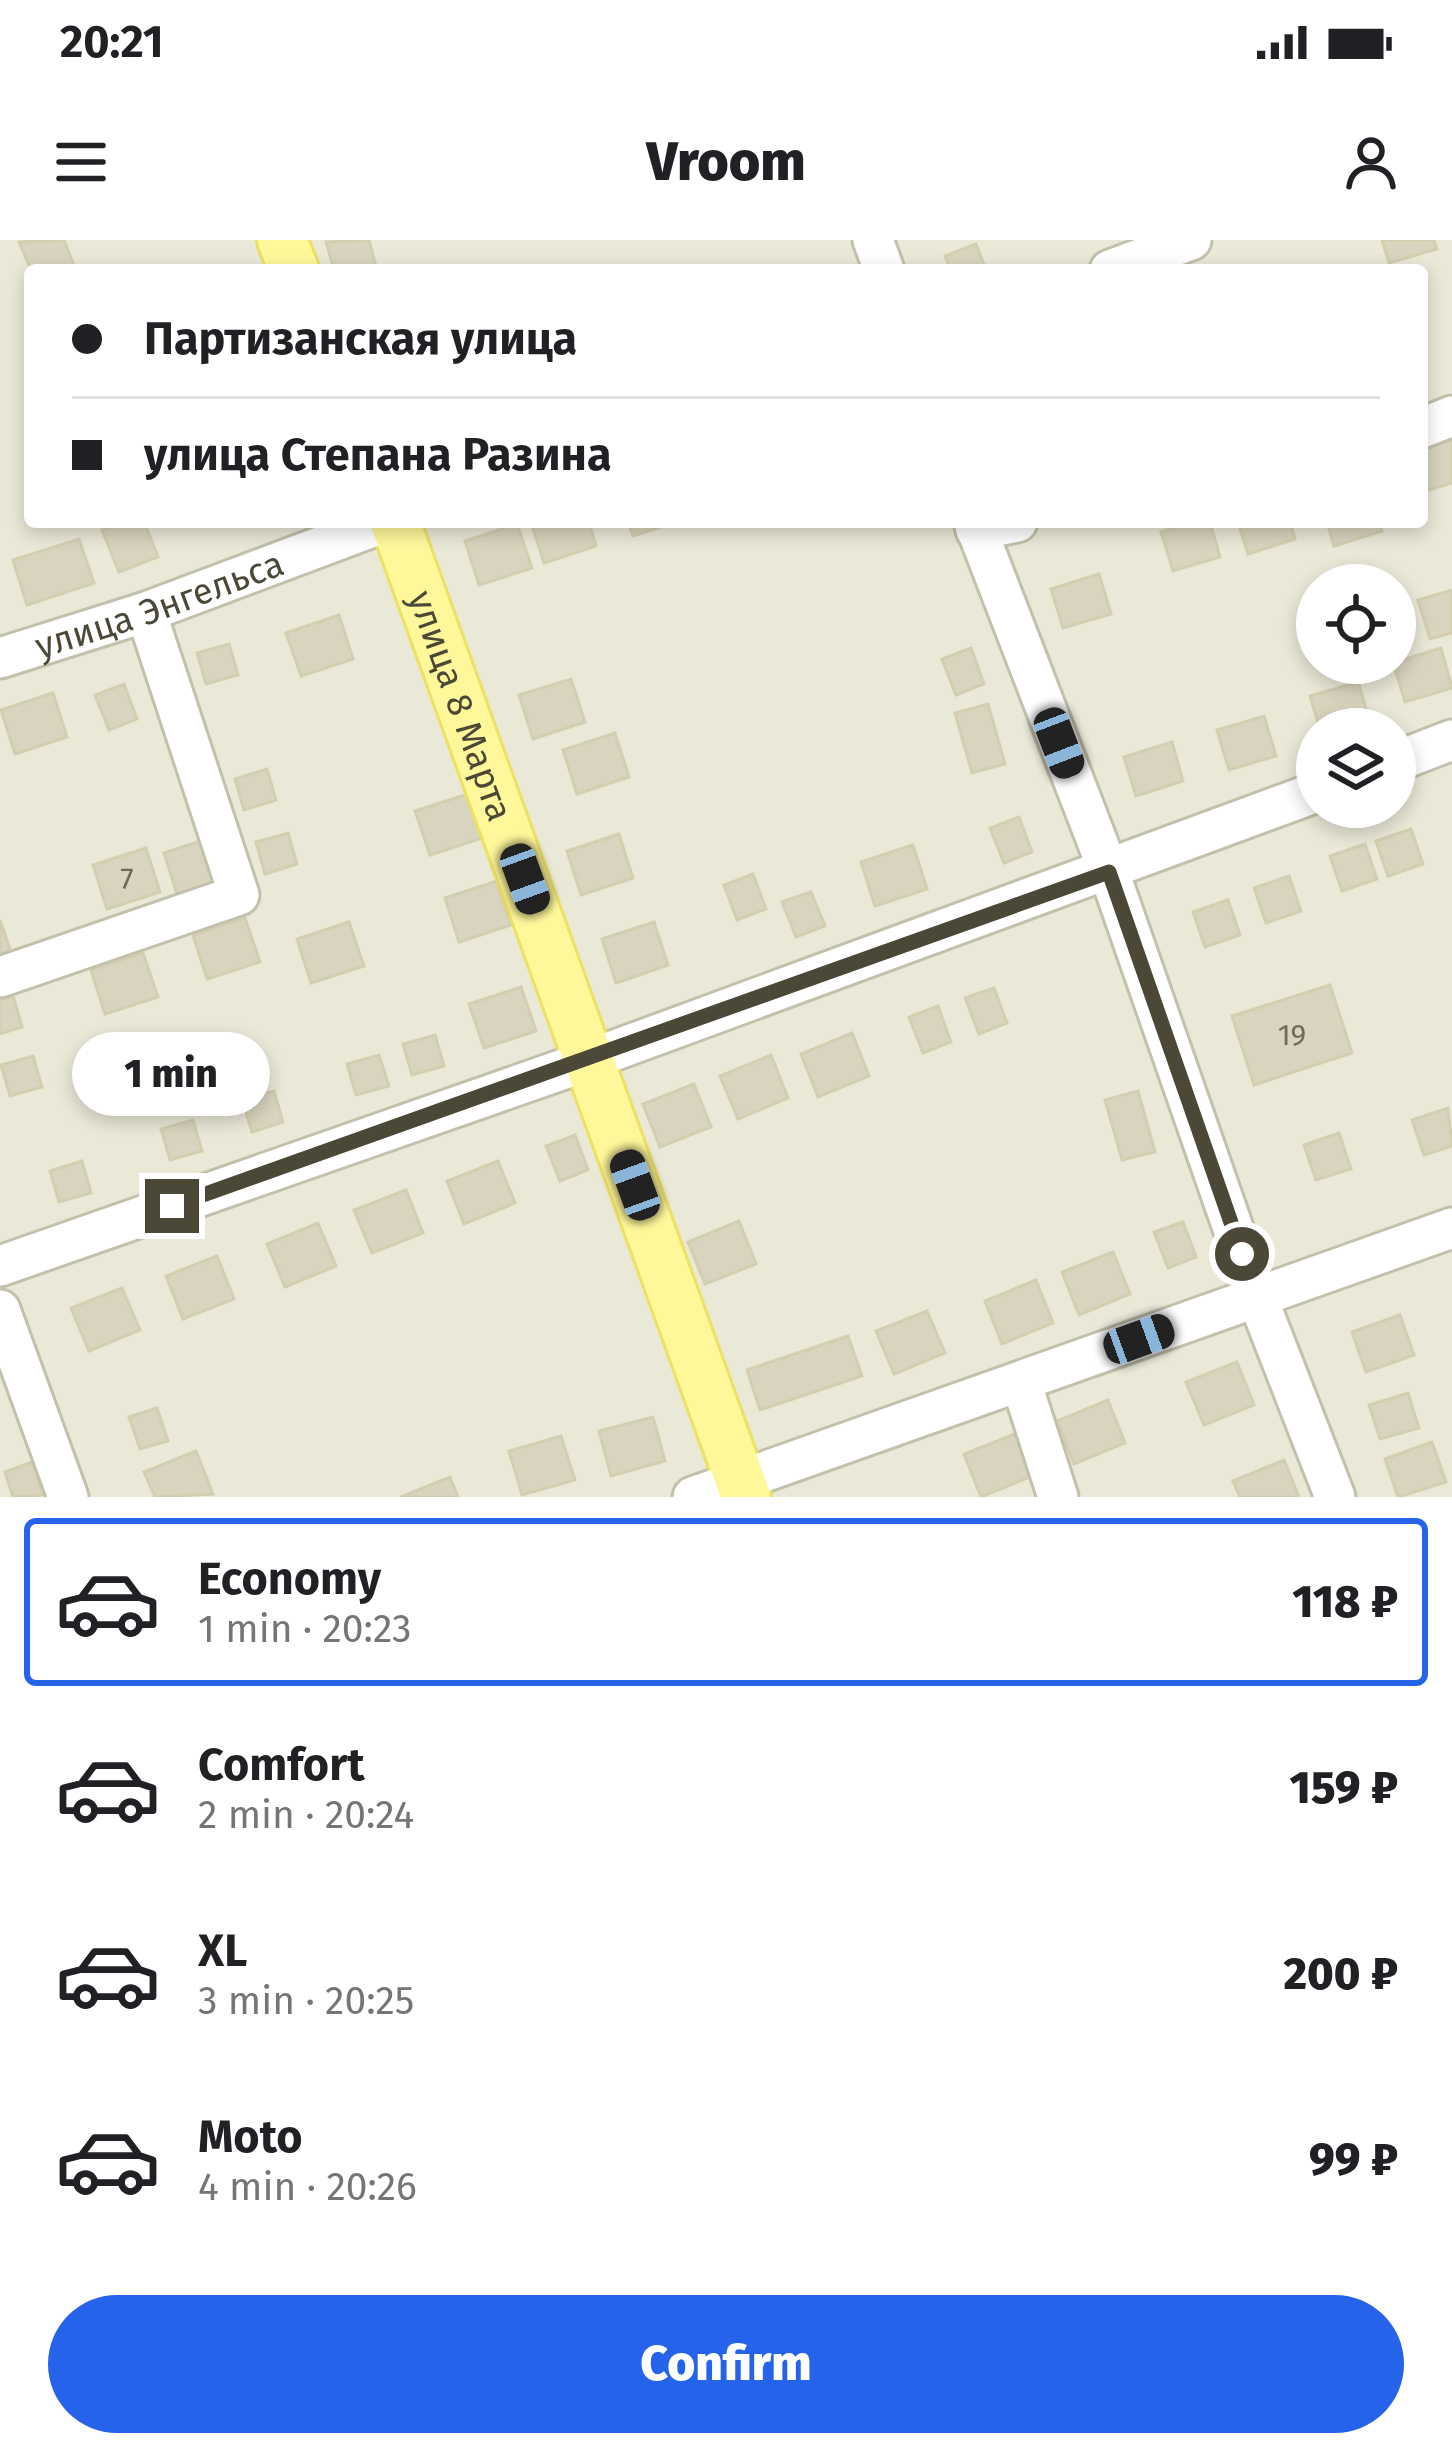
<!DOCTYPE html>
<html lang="en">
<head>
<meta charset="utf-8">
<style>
	:root { --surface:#fff; --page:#f2f2f2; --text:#202124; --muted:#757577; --line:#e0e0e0; --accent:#2563eb }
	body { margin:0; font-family:"Fira Sans",sans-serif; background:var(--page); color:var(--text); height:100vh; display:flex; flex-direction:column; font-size:45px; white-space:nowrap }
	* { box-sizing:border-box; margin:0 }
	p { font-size:39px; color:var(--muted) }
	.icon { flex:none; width:66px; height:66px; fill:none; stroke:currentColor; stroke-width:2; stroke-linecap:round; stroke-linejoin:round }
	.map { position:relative; height:1257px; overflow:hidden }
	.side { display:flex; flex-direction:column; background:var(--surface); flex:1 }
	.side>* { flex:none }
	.guide { position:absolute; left:24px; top:24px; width:1404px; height:264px; border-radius:12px; box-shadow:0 6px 18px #0003; display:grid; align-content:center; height:264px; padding:0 48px; background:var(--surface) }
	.controls { position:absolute; left:1296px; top:324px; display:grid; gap:24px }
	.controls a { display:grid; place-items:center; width:120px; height:120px; border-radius:50%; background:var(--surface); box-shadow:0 6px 18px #0003; font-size:60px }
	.end { position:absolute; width:54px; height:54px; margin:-27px; border:15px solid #4b4837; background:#fff; box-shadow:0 0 0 6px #fff }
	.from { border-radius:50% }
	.bubble { position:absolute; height:84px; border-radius:42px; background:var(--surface); box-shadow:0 6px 18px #0003; font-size:39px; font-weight:800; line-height:84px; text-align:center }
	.car { position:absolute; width:36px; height:72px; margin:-36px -18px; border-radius:15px; box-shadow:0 0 9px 3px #0007; background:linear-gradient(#222 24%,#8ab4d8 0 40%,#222 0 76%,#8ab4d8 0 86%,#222 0) }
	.guide b { display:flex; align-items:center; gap:42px; height:114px; font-size:45px }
	.guide b+b { border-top:3px solid var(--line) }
	.guide i { width:30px; height:30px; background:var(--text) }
	ul { padding:21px 0 0; list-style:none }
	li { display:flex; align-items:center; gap:36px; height:168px; margin:0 24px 18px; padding:0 24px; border:6px solid transparent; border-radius:12px }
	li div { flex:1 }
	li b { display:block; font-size:45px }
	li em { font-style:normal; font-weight:800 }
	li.current { border-color:var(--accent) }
	li>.icon { width:108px; height:108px; stroke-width:1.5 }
	.action { display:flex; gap:24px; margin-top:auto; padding:24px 48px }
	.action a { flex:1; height:138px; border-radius:72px; background:var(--accent); color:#fff; font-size:48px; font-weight:800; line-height:138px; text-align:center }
	.status { display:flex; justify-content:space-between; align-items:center; height:84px; padding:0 60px; background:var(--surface); direction:ltr }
	.status svg { height:33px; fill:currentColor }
	header { display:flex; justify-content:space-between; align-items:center; height:156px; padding:0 48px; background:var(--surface); font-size:54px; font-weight:800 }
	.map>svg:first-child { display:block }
	.residential { fill:#eae9d8; fill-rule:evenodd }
	.building { fill:#d9d4bf; stroke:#d4ceb1; stroke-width:3 }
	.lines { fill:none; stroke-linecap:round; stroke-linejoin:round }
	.minor-casing { stroke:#c3c0ac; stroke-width:45 }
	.major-casing { stroke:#ede162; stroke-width:54 }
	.minor { stroke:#fff; stroke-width:39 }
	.major { stroke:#fff89b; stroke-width:48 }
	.route { stroke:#4b4837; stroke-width:15 }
	.labels { text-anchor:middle; stroke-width:9; stroke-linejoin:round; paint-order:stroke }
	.number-label { font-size:30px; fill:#6e6b59 }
	.street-label { font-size:36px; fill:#4b4837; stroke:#fff }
</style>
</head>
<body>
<div class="status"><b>20:21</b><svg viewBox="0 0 49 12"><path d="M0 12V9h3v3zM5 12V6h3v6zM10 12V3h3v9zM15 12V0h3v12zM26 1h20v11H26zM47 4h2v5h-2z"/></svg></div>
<header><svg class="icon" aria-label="menu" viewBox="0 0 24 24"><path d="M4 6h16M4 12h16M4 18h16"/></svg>Vroom<svg class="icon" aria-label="person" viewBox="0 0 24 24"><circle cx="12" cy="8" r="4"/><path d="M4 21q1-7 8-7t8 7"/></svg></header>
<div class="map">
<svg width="1452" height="1257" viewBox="0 0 1452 1257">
	<rect width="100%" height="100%" fill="#f6f5ea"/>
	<path class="residential" d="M0 0H1452V1257H0ZM30 30H1422V282H30ZM1317 345H1395V423H1317ZM1317 489H1395V567H1317Z"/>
	<path class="building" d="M64 0 75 28 31 30 19 2Z
		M369 0 377 30H334L326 2Z
		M1382 0H1434L1437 9 1389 23Z
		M976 4 986 30H951L945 16Z
		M1452 200V243L1423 252 1422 209Z
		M123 282H144L158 317 119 332 102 290Z
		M531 282H589L596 306 544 323Z
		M628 282H677L633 296Z
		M1194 282H1210L1220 317 1173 331 1161 292Z
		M1238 282H1290L1295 299 1248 314Z
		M1327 282H1379L1382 291 1334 306Z
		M517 284 532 328 479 345 465 301Z
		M79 299 94 343 27 365 13 320Z
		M1099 334 1111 374 1063 388 1051 349Z
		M1452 350V393L1430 399 1418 360Z
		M339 375 353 419 301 436 286 393Z
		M229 404 238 435 206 444 197 413Z
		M971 408 984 444 956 455 942 419Z
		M1441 408 1452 448 1405 462 1393 423Z
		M571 439 585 482 533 499 519 455Z
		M1358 442 1370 481 1320 489 1310 456Z
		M124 444 137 479 109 490 95 455Z
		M53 453 67 497 15 514 1 470Z
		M988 464 1005 524 972 533 955 473Z
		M1264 476 1276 516 1229 530 1217 490Z
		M615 493 629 537 577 554 563 510Z
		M1172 502 1183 541 1136 556 1124 517Z
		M267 529 276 560 244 570 235 539Z
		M468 554 482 598 430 615 415 571Z
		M1019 577 1032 612 1004 623 990 588Z
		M1411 589 1423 624 1388 636 1376 601Z
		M288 593 297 624 265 634 256 602Z
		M619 594 633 638 581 655 567 611Z
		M216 596 230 640 178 657 164 613Z
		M1365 604 1377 639 1342 651 1330 616Z
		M913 605 927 649 875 666 861 622Z
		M146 608 160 652 107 669 93 625Z
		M753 634 766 669 737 680 724 645Z
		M1289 636 1301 671 1266 683 1254 648Z
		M497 641 511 685 459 702 445 658Z
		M811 652 825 686 796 697 782 662Z
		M1228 660 1240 695 1205 707 1193 672Z
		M245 678 260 722 207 739 193 695Z
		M0 680 11 712 0 716Z
		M349 682 364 726 311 743 297 699Z
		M654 682 668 725 616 743 602 699Z
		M143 713 158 757 105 774 91 730Z
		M1330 745 1352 813 1254 845 1232 776Z
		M521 747 536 791 484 808 469 764Z
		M994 748 1007 783 979 794 965 758Z
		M13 756 22 787 0 794V760Z
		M938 766 951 802 923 813 909 777Z
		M852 793 869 836 818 857 801 814Z
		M435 795 444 826 412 835 403 804Z
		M379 815 389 846 356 855 347 824Z
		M771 815 788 858 738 879 720 836Z
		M33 816 42 847 10 856 1 825Z
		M694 844 711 887 660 907 643 864Z
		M274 851 283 882 252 892 242 860Z
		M1138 851 1155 912 1122 920 1105 860Z
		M1448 868 1452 906 1424 915 1412 880Z
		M193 880 202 911 170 920 161 889Z
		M1339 893 1351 929 1316 940 1304 905Z
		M575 895 588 930 560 941 546 906Z
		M82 921 91 953 59 962 50 931Z
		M498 921 515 963 464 984 447 941Z
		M406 950 423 993 372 1013 354 970Z
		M739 981 756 1024 705 1044 688 1002Z
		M1183 982 1196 1017 1168 1028 1154 992Z
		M318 983 336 1026 285 1047 267 1004Z
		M1113 1012 1130 1054 1079 1075 1062 1032Z
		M217 1016 234 1059 183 1079 166 1036Z
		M1036 1040 1053 1083 1002 1104 985 1061Z
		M122 1048 140 1090 89 1111 71 1068Z
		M927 1071 945 1113 894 1134 876 1091Z
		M1400 1075 1414 1115 1366 1132 1352 1092Z
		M848 1096 862 1136 760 1170 747 1130Z
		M1237 1122 1254 1165 1204 1185 1186 1142Z
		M1408 1153 1419 1188 1380 1199 1369 1165Z
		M1108 1160 1125 1203 1074 1224 1057 1181Z
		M157 1168 168 1201 140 1209 129 1177Z
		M653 1177 665 1221 611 1236 599 1191Z
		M1015 1194 1032 1236 981 1257 964 1214Z
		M561 1196 575 1240 522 1255 509 1211Z
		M1432 1202 1446 1242 1398 1257 1385 1219Z
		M196 1211 213 1254 155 1257 144 1232Z
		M1284 1220 1299 1257H1240L1233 1241Z
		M32 1222 43 1255 13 1257 5 1232Z
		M450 1237 458 1257H401Z"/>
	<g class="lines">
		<defs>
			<g id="minor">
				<path d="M873 0 884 30"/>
				<path d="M1110 30 1191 0"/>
				<path d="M1422 188 1452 176"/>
				<path d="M974 282 1109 632 1257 1057 1335 1257"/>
				<path d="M976 290 1017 282"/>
				<path id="s1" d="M0 418 146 372 386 282"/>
				<path d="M1395 522 1452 500"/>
				<path d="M0 737 239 655 146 372"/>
				<path d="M0 1026 561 830 1317 552"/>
				<path d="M0 1070 68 1257"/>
				<path d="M1021 1142 1058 1257"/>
				<path d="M693 1257 1452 988"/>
			</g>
			<g id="major">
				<path d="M282 0 294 30"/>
				<path id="s2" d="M395 282 746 1257"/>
			</g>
		</defs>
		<use href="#minor" class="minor-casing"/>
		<use href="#major" class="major-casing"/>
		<use href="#minor" class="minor"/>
		<use href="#major" class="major"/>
	</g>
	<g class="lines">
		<path class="route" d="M172 966 1109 632 1242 1014"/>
	</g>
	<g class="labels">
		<g class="number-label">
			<text x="127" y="649">7</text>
			<text x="1292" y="805">19</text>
		</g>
		<g class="street-label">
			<text dy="13" stroke="none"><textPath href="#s1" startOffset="168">улица Энгельса</textPath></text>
			<text dy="13" stroke="none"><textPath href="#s2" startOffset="195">улица 8 Марта</textPath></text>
		</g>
	</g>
</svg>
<div class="controls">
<a><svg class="icon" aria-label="locate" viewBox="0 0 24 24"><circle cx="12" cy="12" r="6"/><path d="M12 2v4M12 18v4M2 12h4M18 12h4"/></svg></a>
<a><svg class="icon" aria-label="layers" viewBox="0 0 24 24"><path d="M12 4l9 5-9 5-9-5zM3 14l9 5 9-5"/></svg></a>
</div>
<i class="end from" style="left:1242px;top:1014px"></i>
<i class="end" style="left:172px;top:966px"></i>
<div class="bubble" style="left:72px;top:792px;width:198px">1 min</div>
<i class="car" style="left:1059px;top:503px;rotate:159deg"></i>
<i class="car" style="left:525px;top:639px;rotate:160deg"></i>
<i class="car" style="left:635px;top:945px;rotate:340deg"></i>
<i class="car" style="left:1139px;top:1099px;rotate:70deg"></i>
<div class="guide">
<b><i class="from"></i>Партизанская улица</b>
<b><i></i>улица Степана Разина</b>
</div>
</div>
<section class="side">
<ul>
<li class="current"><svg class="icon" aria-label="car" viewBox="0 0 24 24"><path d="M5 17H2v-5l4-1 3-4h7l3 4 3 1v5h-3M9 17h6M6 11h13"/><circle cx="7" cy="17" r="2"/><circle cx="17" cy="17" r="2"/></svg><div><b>Economy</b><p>1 min · 20:23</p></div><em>118 ₽</em></li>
<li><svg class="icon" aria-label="car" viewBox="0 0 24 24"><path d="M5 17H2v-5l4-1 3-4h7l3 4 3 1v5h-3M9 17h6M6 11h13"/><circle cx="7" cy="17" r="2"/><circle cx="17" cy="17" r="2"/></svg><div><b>Comfort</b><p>2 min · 20:24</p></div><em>159 ₽</em></li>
<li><svg class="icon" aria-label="car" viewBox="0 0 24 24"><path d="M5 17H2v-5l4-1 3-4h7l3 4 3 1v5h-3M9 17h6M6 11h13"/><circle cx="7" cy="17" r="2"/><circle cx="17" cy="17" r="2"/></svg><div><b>XL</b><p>3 min · 20:25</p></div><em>200 ₽</em></li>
<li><svg class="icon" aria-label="car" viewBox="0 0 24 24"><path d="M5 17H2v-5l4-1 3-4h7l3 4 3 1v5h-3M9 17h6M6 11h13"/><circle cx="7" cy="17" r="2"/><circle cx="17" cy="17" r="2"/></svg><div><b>Moto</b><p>4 min · 20:26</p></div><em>99 ₽</em></li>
</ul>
<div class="action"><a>Confirm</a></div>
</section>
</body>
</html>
